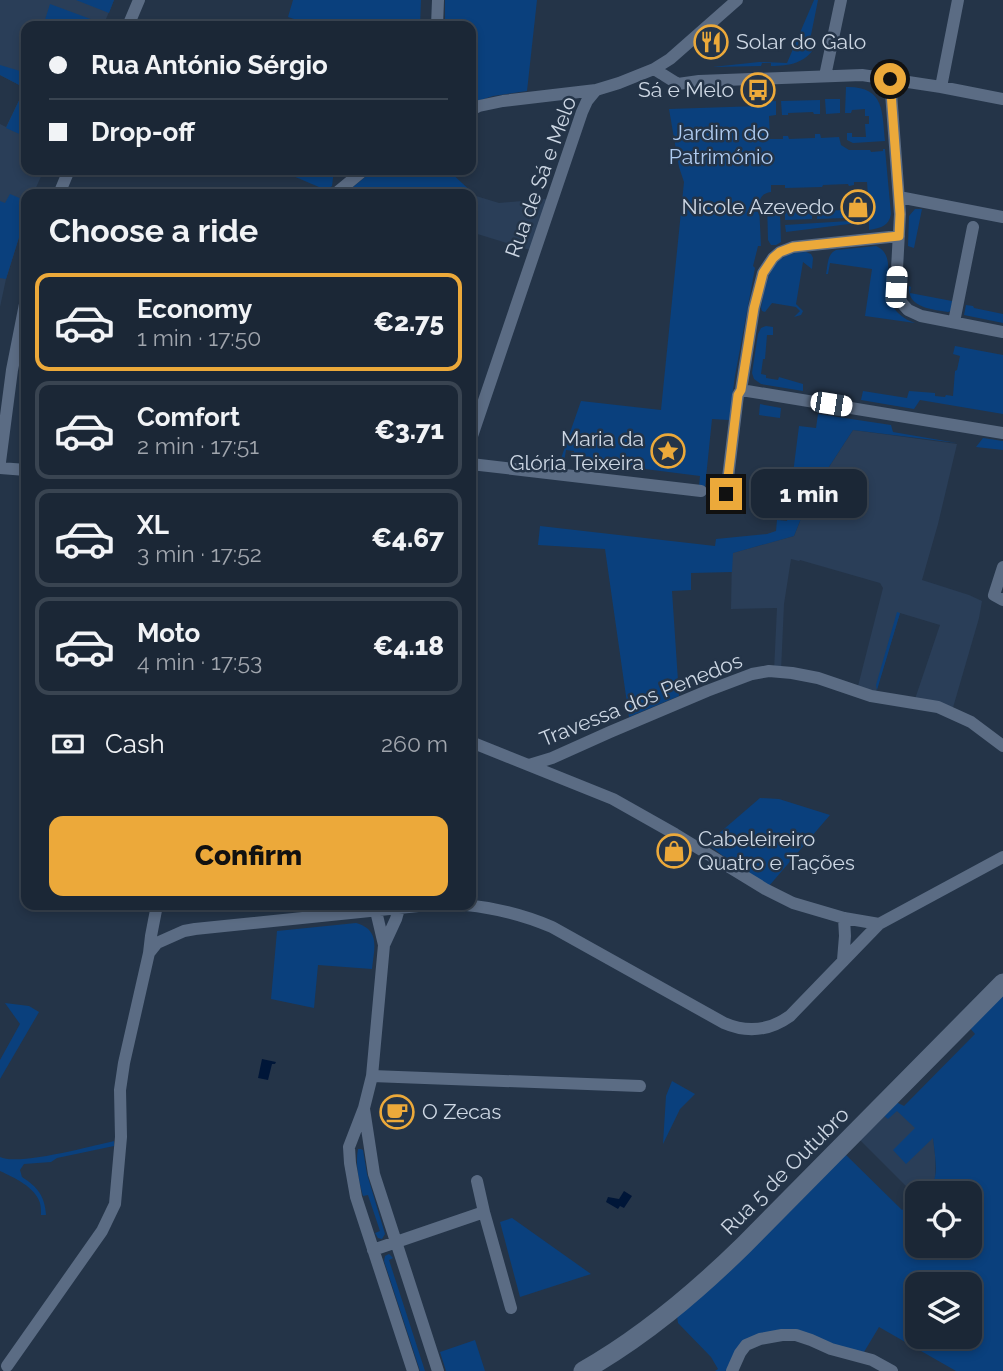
<!DOCTYPE html>
<html lang="en">
<head>
<meta charset="utf-8">
<style>
	:root { --surface:#1b2736; --page:#242f3e; --text:#f1f3f6; --muted:#a0a5ad; --line:#394451; --accent:#eca93a }
	body { margin:0; font-family:Raleway,sans-serif; background:var(--page); color:var(--text); height:100vh; display:flex; flex-direction:column; font-size:26px; white-space:nowrap }
	* { box-sizing:border-box; margin:0 }
	p { font-size:23px; color:var(--muted) }
	.icon { flex:none; width:38px; height:38px; fill:none; stroke:currentColor; stroke-width:2; stroke-linecap:round; stroke-linejoin:round }
	.map { position:relative; flex:1; overflow:hidden }
	.panel { position:absolute; left:21px; top:189px; width:455px; height:721px; display:flex; flex-direction:column; background:var(--surface); border-radius:14px; box-shadow:0 4px 10px #0003,0 0 0 2px var(--line) }
	.panel>* { flex:none }
	.top-card { position:absolute; left:21px; top:21px; width:455px; height:154px; border-radius:14px; box-shadow:0 4px 10px #0003,0 0 0 2px var(--line); display:grid; align-content:center; height:154px; padding:0 28px; background:var(--surface) }
	.fabs { position:absolute; left:905px; top:1181px; display:grid; gap:14px }
	.fabs a { display:grid; place-items:center; width:77px; height:77px; border-radius:14px; background:var(--surface); box-shadow:0 4px 10px #0003,0 0 0 2px var(--line); font-size:35px }
	.end { position:absolute; width:32px; height:32px; margin:-16px; border:9px solid #eca93a; background:#111; box-shadow:0 0 0 4px #111 }
	.from { border-radius:50% }
	.bubble { position:absolute; height:49px; border-radius:14px; background:var(--surface); box-shadow:0 4px 10px #0003,0 0 0 2px var(--line); font-size:23px; font-weight:800; line-height:49px; text-align:center }
	.car { position:absolute; width:21px; height:42px; margin:-21px -10px; border-radius:9px; box-shadow:0 0 5px 2px #0007; background:linear-gradient(#fff 24%,#345 0 40%,#fff 0 76%,#345 0 86%,#fff 0) }
	.top-card b { display:flex; align-items:center; gap:24px; height:66px; font-size:26px }
	.top-card b+b { border-top:2px solid var(--line) }
	.top-card i { width:18px; height:18px; background:var(--text) }
	ul { padding:0; list-style:none }
	li { display:flex; align-items:center; gap:21px; height:98px; margin:0 14px 10px; padding:0 14px; border:4px solid var(--line); border-radius:14px }
	li div { flex:1 }
	li b { display:block; font-size:26px }
	li em { font-style:normal; font-weight:800 }
	li.current { border-color:var(--accent) }
	li>.icon { width:63px; height:63px; stroke-width:1.5 }
	h2 { padding:0 28px; font-size:32px; line-height:84px }
	.pay { display:flex; align-items:center; gap:18px; height:77px; padding:0 28px; font-size:26px }
	.pay p { margin-inline-start:auto }
	.primary-button { display:flex; gap:14px; margin-top:auto; padding:14px 28px }
	.primary-button a { flex:1; height:80px; border-radius:14px; background:var(--accent); color:#111; font-size:28px; font-weight:800; line-height:80px; text-align:center }
	.map>svg:first-child { display:block }
	.built { fill:#2a3e58 }
	.green { fill:#0a407d; fill-rule:evenodd }
	.water { fill:#001638 }
	.lines { fill:none; stroke-linecap:round; stroke-linejoin:round }
	.minor { stroke:#5b6c84; stroke-width:12 }
	.secondary { stroke:#5b6c84; stroke-width:19 }
	.route { stroke:#eca93a; stroke-width:9 }
	.labels { text-anchor:middle; stroke-width:5; stroke-linejoin:round; paint-order:stroke }
	.poi-label { font-size:21px; fill:#cdd7e4; stroke:#243448; text-anchor:start }
	.park-label { font-size:21px; fill:#afcbf0; stroke:#243448 }
	.street-label { font-size:21px; fill:#cdd7e4; stroke:#243448 }
</style>
</head>
<body>
<div class="map">
<svg width="1003" height="1371" viewBox="0 0 1003 1371">
	<rect width="100%" height="100%" fill="#243448"/>
	<path class="built" d="M0 0H114L103 26H26V170H44L33 194H26V215L6 279 0 307V124L6 127 25 88 0 75Z
		M476 196 499 203 545 199 550 201 533 251 471 232V213Z
		M853 430 957 444 938 524 922 580 969 595 982 601 979 618 952 711 914 702 940 625 900 613 875 695 857 690 883 588 880 583 800 560 799 561 791 559 784 604 781 671H774L777 608 731 609 732 553 794 536 810 496Z
		M890 1099 933 1137 935 1155V1178L934 1182 921 1193 917 1194V1197L854 1134Z"/>
	<path class="green" d="M76 0H114L109 13Z
		M293 0H421L420 26H315L288 17Z
		M445 0H537L527 91 493 96 471 103V26H445Z
		M814 0H818L809 45 815 47C805 63 790 66 771 66V63H762L761 66 712 67 759 62 787 63Z
		M50 4 104 24 103 26H43Z
		M26 52V137L6 128 25 88 0 75V65L20 71Z
		M846 87C885 86 882 112 885 141L853 143 847 140V133H852V137H866L865 124H869V116H865V109L852 110 851 113H845Z
		M825 99H840V113L826 114Z
		M820 100V114H814L813 112 788 113V115H782L781 101Z
		M776 101V115L769 116 770 139H783V136H788L789 139 815 138V134H820L821 138 839 137 841 145 849 150H870L871 152 883 151V149H885L891 214C889 226 881 228 869 230V217H861L860 209H869L867 182H854V185L849 186 848 184 823 185 822 187 785 188V185H771V192C764 193 760 196 759 204L761 246H758L753 266 755 268 735 376 729 420 712 419 705 487 699 486 700 476 574 460V458H570V453L574 452V451L566 450 563 468 558 467 581 401 661 410 684 182 679 167 669 109 759 106 760 102Z
		M279 170H334L332 186 326 190Z
		M374 170H448L476 196 471 213V194H344Z
		M10 194 24 200 19 212 26 215 6 279 0 278V201L5 203Z
		M767 201H771V213L780 212 781 242 776 245H771L768 240Z
		M818 209H823L824 211 844 210V218L817 219Z
		M915 209H922L914 248 908 246 909 216Z
		M785 210H791L792 212 812 211V219L785 220Z
		M865 220V222L786 232 785 225Z
		M876 246C905 258 867 306 915 323L865 316 872 269 830 263 828 274H826C828 265 827 254 836 250Z
		M806 252 811 254 813 258 812 269 803 262 796 304 803 311 801 315 794 317 800 311 796 307 772 303 765 312 762 311 761 308C767 280 770 252 806 252Z
		M909 286 911 287 910 293 952 301 951 311 948 312C932 309 907 308 909 286Z
		M966 305 973 306 974 308 1003 314V323L964 315Z
		M766 326 773 327V335H767L765 359H763L761 374 766 375V378L778 380 779 377 803 384V391L761 384 754 379 752 373 758 334 761 328Z
		M955 346 1003 355V414L920 400 914 409 861 400 863 391 907 398 909 391 935 393V396L945 397 946 395 953 396 955 371 957 370 960 356 953 354Z
		M760 404 781 408 780 418 759 415Z
		M818 414 891 425 893 432 957 443 853 430 810 496 794 536 733 553 732 572 691 573V590L672 591 679 696 629 717 605 549 538 545 540 526 715 546 716 539 767 534 776 531 777 520 787 521 799 426 816 428Z
		M983 438 1003 441V450L976 447Z
		M897 612 900 613 877 690 876 685Z
		M760 798 779 799 830 815 769 886 732 863 709 845 710 841Z
		M257 905H341C314 909 288 914 261 909L262 906Z
		M356 923C381 930 374 949 372 969L318 965 314 1008 271 999 277 931Z
		M1003 994V1371H956L879 1327 864 1352 759 1335 727 1371H715L718 1369 711 1357 678 1323 677 1316 844 1153 902 1210 917 1197V1246H970V1194L921 1193C925 1190 932 1185 934 1180 938 1171 934 1148 933 1138L906 1164 893 1150 915 1128 897 1111 888 1119 883 1115 896 1102 904 1106 975 1034 969 1027ZM917 1284H970V1337H917Z
		M5 1003 29 1006 39 1012 0 1079V1060L20 1024Z
		M672 1081 695 1094 680 1109 663 1144 666 1096Z
		M114 1141V1146L57 1158 51 1162 24 1164 20 1170 22 1177C38 1187 45 1197 46 1215H41C41 1211 41 1207 40 1203 35 1187 15 1178 0 1171V1157C18 1166 92 1146 114 1141Z
		M358 1149H361L363 1150 367 1174 385 1234 382 1239 378 1238 375 1233 380 1231 368 1195 363 1196C359 1181 355 1165 358 1149Z
		M512 1218 591 1274 520 1297 500 1222Z
		M389 1254 393 1258 389 1260 425 1371H420L384 1261 385 1256Z
		M475 1340 485 1371H446L440 1352Z"/>
	<path class="water" d="M262 1059 276 1062 275 1064H272L268 1080 258 1078Z
		M624 1191 632 1196 624 1208 620 1206 618 1209 606 1202 608 1197 619 1199Z"/>
	<g class="lines">
		<path class="minor" d="M128 26 139 0
			M437 26 438 0
			M654 69 678 84 699 81 862 75 941 87 1003 99
			M825 76 841 0
			M890 79 900 214 896 287 900 301 908 310 921 316 1003 332
			M941 87 958 0
			M471 110 479 106 503 101 596 90 619 83 654 69 670 59 737 0
			M59 194 69 170
			M335 194 364 170
			M899 197 1003 217
			M954 322 973 227
			M741 390 1003 433
			M471 439 582 112 587 101 596 90
			M0 462 12 370 26 299
			M471 464 701 491
			M0 468 26 470
			M726 494 738 395 741 390 754 308 763 273 773 258 780 252 793 247 899 236
			M1003 567 994 595 1003 600
			M471 742 613 799 675 834 765 889 793 903 844 918 879 924 1003 857
			M529 765 552 758 610 732 707 691 752 674 769 671 792 673 818 678 871 696 938 707 971 722 1003 746
			M380 905 376 911 384 945
			M400 905 396 919 384 945 372 1076 364 1108 349 1147 350 1163 356 1197 413 1371
			M466 905C496 908 524 915 552 927L724 1023C747 1033 769 1031 790 1016L879 924
			M149 953 157 943 184 931 195 929 428 905
			M843 960 845 936 844 918
			M372 1076 640 1086
			M364 1109 374 1174 438 1371
			M477 1181 484 1212 511 1308
			M373 1250 484 1212
			M7 1366 102 1231 115 1204 121 1137 120 1090 124 1063 149 953 151 936 157 905
			M732 1371 740 1353 746 1345 760 1339 782 1335H796L811 1340 831 1349 872 1360 892 1371"/>
		<path class="secondary" d="M583 1371C643 1337 694 1294 744 1245L1003 983"/>
	</g>
	<g class="lines">
		<path class="route" d="M726 494 738 395 741 390 754 308 763 273 773 258 780 252 793 247 899 236 900 214 890 79"/>
	</g>
	<defs>
		<symbol id="restaurant-ring" viewBox="-11 -11 22 22"><circle r="9.5" fill="#243448" stroke="#eca93a" stroke-width="1.5"/><path d="M-5-6h1v4h1v-4h1v4h1v-4h1v5L-1.5 .5V6h-2V.5L-5-1ZM5-6V6H3V1.5H1.5Q1.5-4 5-6Z" fill="#eca93a"/></symbol>
		<symbol id="bus-ring" viewBox="-11 -11 22 22"><circle r="9.5" fill="#243448" stroke="#eca93a" stroke-width="1.5"/><path d="M-5-6H5V4H4V6H2V4H-2V6H-4V4H-5ZM-3.5-4V0h7V-4ZM-3.5 1.2v1.5H-2V1.2ZM2 1.2v1.5H3.5V1.2Z" fill="#eca93a"/></symbol>
		<symbol id="shop-ring" viewBox="-11 -11 22 22"><circle r="9.5" fill="#243448" stroke="#eca93a" stroke-width="1.5"/><path d="M-5-2.5h2.3a2.7 3.5 0 0 1 5.4 0H5L5.5 6h-11ZM-1.5-2.5h3a1.5 2.3 0 0 0-3 0Z" fill="#eca93a"/></symbol>
		<symbol id="sight-ring" viewBox="-11 -11 22 22"><circle r="9.5" fill="#243448" stroke="#eca93a" stroke-width="1.5"/><path d="M0-6L1.8-2.2L6-1.7L2.9 1.2L3.7 5.4L0 3.3L-3.7 5.4L-2.9 1.2L-6-1.7L-1.8-2.2Z" fill="#eca93a"/></symbol>
		<symbol id="cafe-ring" viewBox="-11 -11 22 22"><circle r="9.5" fill="#243448" stroke="#eca93a" stroke-width="1.5"/><path d="M-5.5-4.5H6V0H3Q3 3.5 0 3.5H-2.5Q-5.5 3.5-5.5 0ZM3-3.2v2h1.7v-2ZM-6 4.5H4V6H-6Z" fill="#eca93a"/></symbol>
	</defs>
	<g fill-rule="evenodd">
		<use href="#restaurant-ring" x="692" y="23" width="38" height="38"/>
		<use href="#bus-ring" x="739" y="71" width="38" height="38"/>
		<use href="#shop-ring" x="839" y="188" width="38" height="38"/>
		<use href="#sight-ring" x="649" y="432" width="38" height="38"/>
		<use href="#shop-ring" x="655" y="832" width="38" height="38"/>
		<use href="#cafe-ring" x="378" y="1093" width="38" height="38"/>
	</g>
	<g class="labels">
		<g class="poi-label">
			<text x="736" y="49">Solar do Galo</text>
			<text x="734" y="97" text-anchor="end">Sá e Melo</text>
			<text x="834" y="214" text-anchor="end">Nicole Azevedo</text>
			<text x="644" y="446" text-anchor="end">Maria da<tspan x="644" dy="24">Glória Teixeira</tspan></text>
			<text x="698" y="846">Cabeleireiro<tspan x="698" dy="24">Quatro e Tações</tspan></text>
			<text x="422" y="1119">O Zecas</text>
		</g>
		<g class="park-label">
			<text x="721" y="140">Jardim do<tspan x="721" dy="24">Património</tspan></text>
		</g>
		<g class="street-label">
			<text transform="translate(541 177) rotate(-70)" y="7">Rua de Sá e Melo</text>
			<text transform="translate(641 700) rotate(-22)" y="7">Travessa dos Penedos</text>
			<text transform="translate(785 1171) rotate(-45)" y="7">Rua 5 de Outubro</text>
		</g>
	</g>
</svg>
<div class="fabs">
<a><svg class="icon" aria-label="locate" viewBox="0 0 24 24"><circle cx="12" cy="12" r="6"/><path d="M12 2v4M12 18v4M2 12h4M18 12h4"/></svg></a>
<a><svg class="icon" aria-label="layers" viewBox="0 0 24 24"><path d="M12 4l9 5-9 5-9-5zM3 14l9 5 9-5"/></svg></a>
</div>
<i class="end from" style="left:890px;top:79px"></i>
<i class="end" style="left:726px;top:494px"></i>
<div class="bubble" style="left:751px;top:469px;width:116px">1 min</div>
<i class="car" style="left:896px;top:287px;rotate:3deg"></i>
<i class="car" style="left:831px;top:404px;rotate:99deg"></i>
<div class="top-card">
<b><i class="from"></i>Rua António Sérgio</b>
<b><i></i>Drop-off</b>
</div>
<section class="panel">
<h2>Choose a ride</h2>
<ul>
<li class="current"><svg class="icon" aria-label="car" viewBox="0 0 24 24"><path d="M5 17H2v-5l4-1 3-4h7l3 4 3 1v5h-3M9 17h6M6 11h13"/><circle cx="7" cy="17" r="2"/><circle cx="17" cy="17" r="2"/></svg><div><b>Economy</b><p>1 min · 17:50</p></div><em>€2.75</em></li>
<li><svg class="icon" aria-label="car" viewBox="0 0 24 24"><path d="M5 17H2v-5l4-1 3-4h7l3 4 3 1v5h-3M9 17h6M6 11h13"/><circle cx="7" cy="17" r="2"/><circle cx="17" cy="17" r="2"/></svg><div><b>Comfort</b><p>2 min · 17:51</p></div><em>€3.71</em></li>
<li><svg class="icon" aria-label="car" viewBox="0 0 24 24"><path d="M5 17H2v-5l4-1 3-4h7l3 4 3 1v5h-3M9 17h6M6 11h13"/><circle cx="7" cy="17" r="2"/><circle cx="17" cy="17" r="2"/></svg><div><b>XL</b><p>3 min · 17:52</p></div><em>€4.67</em></li>
<li><svg class="icon" aria-label="car" viewBox="0 0 24 24"><path d="M5 17H2v-5l4-1 3-4h7l3 4 3 1v5h-3M9 17h6M6 11h13"/><circle cx="7" cy="17" r="2"/><circle cx="17" cy="17" r="2"/></svg><div><b>Moto</b><p>4 min · 17:53</p></div><em>€4.18</em></li>
</ul>
<div class="pay"><svg class="icon" aria-label="cash" viewBox="0 0 24 24"><path d="M3 7h18v10H3z"/><circle cx="12" cy="12" r="2"/></svg>Cash<p>260 m</p></div>
<div class="primary-button"><a>Confirm</a></div>
</section>
</div>
</body>
</html>
